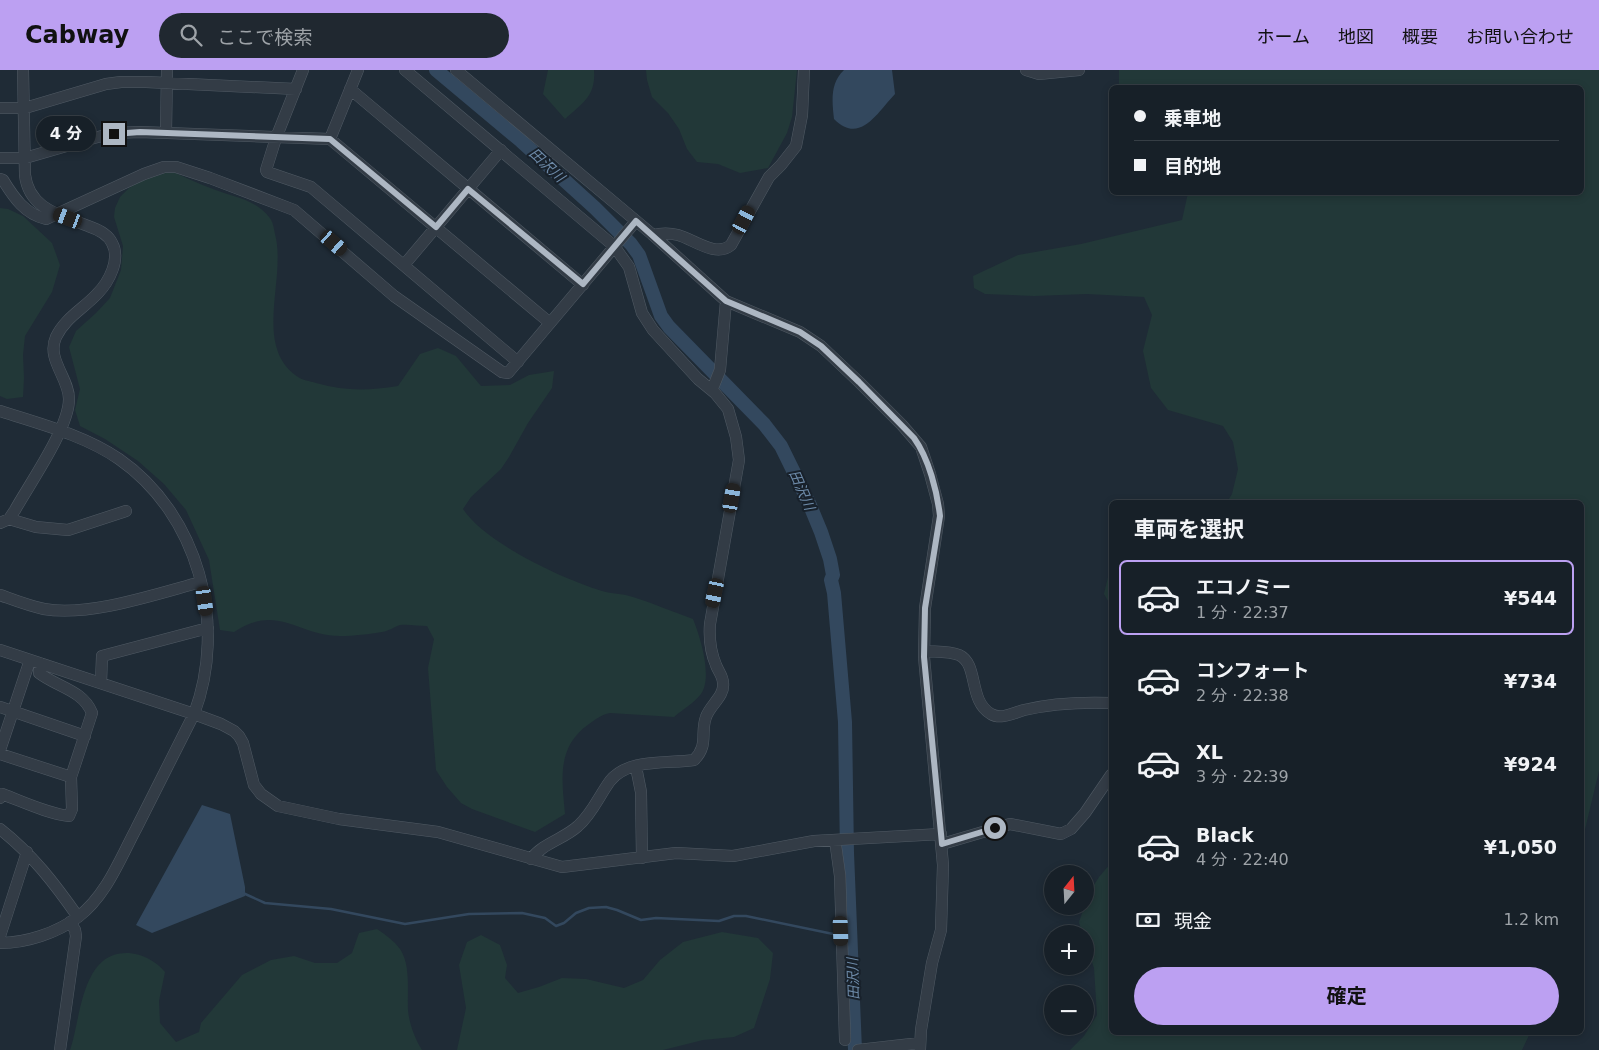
<!DOCTYPE html>
<html lang="ja">
<head>
<meta charset="utf-8">
<style>
	:root { --surface:#172028; --page:#202830; --text:#f1f3f6; --muted:#9ea3a8; --line:#363e45; --accent:#bca0f2 }
	body { margin:0; font-family:"DejaVu Sans","Noto Sans JP",sans-serif; background:var(--page); color:var(--text); height:100vh; display:flex; flex-direction:column; font-size:19px; white-space:nowrap }
	* { box-sizing:border-box; margin:0 }
	p { font-size:16px; color:var(--muted) }
	.icon { flex:none; width:28px; height:28px; fill:none; stroke:currentColor; stroke-width:2; stroke-linecap:round; stroke-linejoin:round }
	.map { position:relative; flex:1; overflow:hidden }
	.drawer { position:absolute; left:1109px; top:430px; width:475px; height:535px; display:flex; flex-direction:column; background:var(--surface); border-radius:8px; box-shadow:0 2px 8px #0003,0 0 0 1px var(--line) }
	.drawer>* { flex:none }
	.banner { position:absolute; left:1109px; top:15px; width:475px; height:110px; border-radius:8px; box-shadow:0 2px 8px #0003,0 0 0 1px var(--line); display:grid; align-content:center; height:110px; padding:0 25px; background:var(--surface) }
	.needle { width:32px; rotate:18deg }
	.tools { position:absolute; left:1044px; top:795px; display:grid; gap:10px }
	.tools a { display:grid; place-items:center; width:50px; height:50px; border-radius:50%; background:var(--surface); box-shadow:0 2px 8px #0003,0 0 0 1px var(--line); font-size:25px }
	.end { position:absolute; width:22px; height:22px; margin:-11px; border:6px solid #adb7c3; background:#111; box-shadow:0 0 0 2px #111 }
	.from { border-radius:50% }
	.bubble { position:absolute; height:35px; border-radius:18px; background:var(--surface); box-shadow:0 2px 8px #0003,0 0 0 1px var(--line); font-size:16px; font-weight:700; line-height:35px; text-align:center }
	.car { position:absolute; width:15px; height:30px; margin:-15px -8px; border-radius:6px; box-shadow:0 0 4px 1px #0007; background:linear-gradient(#222 24%,#8ab4d8 0 40%,#222 0 76%,#8ab4d8 0 86%,#222 0) }
	.banner b { display:flex; align-items:center; gap:18px; height:48px; font-size:19px }
	.banner b+b { border-top:1px solid var(--line) }
	.banner i { width:12px; height:12px; background:var(--text) }
	ul { padding:0; list-style:none }
	li { display:flex; align-items:center; gap:15px; height:75px; margin:0 10px 8px; padding:0 15px; border:2px solid transparent; border-radius:8px }
	li div { flex:1 }
	li b { display:block; font-size:19px }
	li em { font-style:normal; font-weight:700 }
	li.current { border-color:var(--accent) }
	li>.icon { width:45px; height:45px; stroke-width:1.5 }
	h2 { padding:0 25px; font-size:22px; line-height:60px }
	.pay { display:flex; align-items:center; gap:12px; height:55px; padding:0 25px; font-size:19px }
	.pay p { margin-inline-start:auto }
	.cta { display:flex; gap:10px; margin-top:auto; padding:10px 25px }
	.cta a { flex:1; height:58px; border-radius:30px; background:var(--accent); color:#111; font-size:20px; font-weight:700; line-height:58px; text-align:center }
	header { display:flex; align-items:center; gap:30px; box-sizing:border-box; height:70px; padding:0 25px; background:var(--accent); color:#111 }
	header strong { font-size:24px }
	nav { display:flex; gap:28px; margin-inline-start:auto; font-size:18px }
	.search { width:350px; height:45px; background:var(--page); display:flex; align-items:center; gap:12px; box-sizing:border-box; padding:0 18px; border-radius:28px; color:var(--muted); font-size:19px }
	.map>svg:first-child { display:block }
	.green { fill:#223838 }
	.water { fill:#33485e }
	.lines { fill:none; stroke-linecap:round; stroke-linejoin:round }
	.stream { stroke:#33485e; stroke-width:2.5 }
	.river { stroke:#33485e; stroke-width:14 }
	.minor-casing { stroke:#505a64; stroke-width:12 }
	.minor { stroke:#333c46; stroke-width:11 }
	.route { stroke:#adb7c3; stroke-width:6 }
	.labels { text-anchor:middle; stroke-width:4; stroke-linejoin:round; paint-order:stroke }
	.water-label { font-size:14px; font-style:italic; fill:#6d8aa8; stroke:#18212b }
</style>
</head>
<body>
<header>
<strong>Cabway</strong>
<div class="search"><svg class="icon" aria-label="search" viewBox="0 0 24 24"><circle cx="10" cy="10" r="6"/><path d="M15 15l6 6"/></svg>ここで検索</div>
<nav><a>ホーム</a><a>地図</a><a>概要</a><a>お問い合わせ</a></nav>
</header>
<div class="map">
<svg width="1599" height="980" viewBox="0 0 1599 980">
	<rect width="100%" height="100%" fill="#1f2b36"/>
	<path class="green" d="M548 0H594C596 26 583 33 565 49L543 24Z
		M646 0H797L792 47 787 63 768 98 740 103 718 94 697 92 687 79 679 59 668 43 652 27 647 10Z
		M1119 0H1599V701L1581 776V432H1227L1232 424 1238 399 1233 372 1223 356 1168 340 1151 318 1143 281 1152 245 1144 227 1087 224 1034 226 985 224 974 218 973 206 1018 185 1081 174 1182 150 1188 123 1581 122V18H1121L1119 14Z
		M171 101C185 107 199 114 213 119 233 127 255 129 269 147 273 151 274 159 275 164 287 209 252 276 298 307 302 310 310 311 316 313 346 321 366 321 398 316L420 284 438 278 456 286 481 316 510 315 529 305 554 301 552 318 528 353 509 387 501 399 471 427 463 439C485 473 566 511 606 522 615 524 626 524 636 528 655 534 673 542 693 549 700 566 713 607 701 624 694 633 682 640 674 647L610 643C601 645 596 649 589 654 556 677 562 710 565 744L535 762 472 739 461 733 447 717 436 700 428 598 434 569 427 556C419 556 408 554 400 555 394 557 389 561 382 562 370 564 353 566 340 566 298 566 278 533 234 562L220 560 209 490 186 440 164 414 138 391 105 369 80 356 75 340 80 319 69 277 76 261 96 243 110 228 121 200 123 176 114 147 115 138 120 127 129 118 139 112Z
		M0 138 8 139 23 146 52 173 60 195 52 222 25 266 23 285 24 308 23 327 7 329 0 326Z
		M1111 494V536L1104 524Z
		M1111 793V962L1530 963 1522 980H1070L1084 966 1097 945 1094 898 1085 871V864H1082L1079 852 1089 823 1099 807Z
		M377 859C386 865 394 871 400 879 411 895 407 922 408 940 409 953 415 969 422 980H70C81 949 81 880 129 883 142 884 156 891 165 902L159 931 160 953 176 972 199 962 201 953 242 905 271 890 294 886 315 893H337L352 883 359 863Z
		M722 862 758 868 773 883 770 909 754 958 734 967 703 970 663 980H457L466 938 459 895 467 872 481 865 500 875 507 895 505 908 518 923 539 917 562 908 586 909 624 918 643 910 660 890 683 872Z"/>
	<path class="water" d="M844 0H892L895 24C877 43 860 75 834 49 832 31 830 13 844 0Z
		M202 735 230 744 245 817V826L152 863 136 855Z"/>
	<g class="lines">
		<path class="stream" d="M243 823 265 833 331 839 405 854 469 844 522 843 545 848 556 856 564 853 576 843 589 838 606 837 617 840 641 850 656 848 719 851 734 846H746L838 865"/>
		<path class="river" d="M436 0 521 71 595 138 631 174 639 185 661 246 669 257 764 354 781 376 809 433 821 462 830 489 833 505 831 510 834 523 845 652 847 783 855 980"/>
		<defs>
			<path id="minor" d="M303 0 276 68 266 100 267 102 311 117 518 292
				M405 0 614 176 629 197 642 243 653 260 698 309 715 323 728 339 736 367 739 390 710 554C709 568 710 581 716 595 718 601 723 606 723 613 725 626 710 635 706 647 700 663 709 675 694 690 668 694 628 688 610 711 599 726 592 744 578 756 564 769 543 773 531 789
				M456 0 653 165 726 231 800 262 821 276 859 312 902 355 921 377 930 404 938 434 939 446 925 538 924 587 943 795 941 860 932 893 921 960 920 980
				M1026 0 1039 4 1079 0
				M350 19 583 215
				M0 38H25L106 14 121 12H146L296 19
				M166 63 167 0
				M330 69 358 0
				M0 88H25L94 68 114 63 140 62 330 69 550 253
				M0 109 3 110C14 128 25 144 46 149L144 104 164 97H176L210 108 294 140 394 226 502 302 508 303 636 151
				M653 165C661 163 670 163 678 165 693 169 716 188 731 175L769 107 781 95 796 76 802 45 804 0
				M404 195 501 80
				M712 320 720 300 726 231
				M0 341C40 354 84 365 119 389 198 444 228 554 194 644L221 654 234 661 239 666 243 673 254 715 261 724 278 736 339 749 438 762 562 797 676 783 733 786 814 771 941 764
				M9 449 36 457 68 460 126 441
				M0 453 9 449 15 440C30 413 69 358 69 329 69 308 46 289 56 267 65 248 83 239 97 224 109 212 121 189 112 173 108 164 97 159 88 156 60 145 29 139 25 105L23 0
				M0 525C14 530 29 536 44 539 89 547 156 524 201 512
				M0 580 194 644C175 682 155 721 136 759 120 789 106 826 78 847 57 863 26 873 0 873
				M925 581C935 582 949 581 959 585 979 594 968 631 991 644 1001 650 1013 643 1024 640 1053 633 1082 632 1111 633
				M101 613 102 586 208 558
				M0 637 85 666
				M0 680 30 590
				M0 684 71 707
				M636 697 641 722 642 788
				M0 728 2 724C24 732 46 743 69 746L72 739 71 707 92 643C83 620 57 617 39 603L40 593
				M0 759C32 784 55 814 78 847
				M835 770 840 806 845 970
				M942 774 1010 754 1061 764 1071 759 1085 743 1111 705
				M0 866 27 782
				M60 980 76 866 75 860 70 852
				M858 980 920 973"/>
		</defs>
		<use href="#minor" class="minor-casing"/>
		<use href="#minor" class="minor"/>
	</g>
	<g class="lines">
		<path class="route" d="M114 64 140 62 330 69 436 157 468 119 583 214 636 151 726 231 800 262 821 276 859 312 914 368C929 389 937 421 940 446L925 538 924 587 942 774 995 758"/>
	</g>
	<g class="labels">
		<g class="water-label">
			<text transform="translate(547 95) rotate(43)" y="5">田沢川</text>
			<text transform="translate(802 420) rotate(66)" y="5">田沢川</text>
			<text transform="translate(853 909) rotate(-92)" y="5">田沢川</text>
		</g>
	</g>
</svg>
<div class="tools">
<a><svg class="needle" viewBox="-14 -14 28 28"><path d="M0-13l5 13h-10z" fill="#e53935"/><path d="M0 13l5-13h-10z" fill="#9ea3a8"/></svg></a>
<a>+</a>
<a>−</a>
</div>
<i class="end from" style="left:995px;top:758px"></i>
<i class="end" style="left:114px;top:64px"></i>
<div class="bubble" style="left:36px;top:46px;width:60px">4 分</div>
<i class="car" style="left:68px;top:148px;rotate:291deg"></i>
<i class="car" style="left:744px;top:150px;rotate:28deg"></i>
<i class="car" style="left:334px;top:173px;rotate:131deg"></i>
<i class="car" style="left:732px;top:428px;rotate:10deg"></i>
<i class="car" style="left:715px;top:523px;rotate:192deg"></i>
<i class="car" style="left:205px;top:531px;rotate:172deg"></i>
<i class="car" style="left:841px;top:861px;rotate:178deg"></i>
<div class="banner">
<b><i class="from"></i>乗車地</b>
<b><i></i>目的地</b>
</div>
<section class="drawer">
<h2>車両を選択</h2>
<ul>
<li class="current"><svg class="icon" aria-label="car" viewBox="0 0 24 24"><path d="M5 17H2v-5l4-1 3-4h7l3 4 3 1v5h-3M9 17h6M6 11h13"/><circle cx="7" cy="17" r="2"/><circle cx="17" cy="17" r="2"/></svg><div><b>エコノミー</b><p>1 分 · 22:37</p></div><em>¥544</em></li>
<li><svg class="icon" aria-label="car" viewBox="0 0 24 24"><path d="M5 17H2v-5l4-1 3-4h7l3 4 3 1v5h-3M9 17h6M6 11h13"/><circle cx="7" cy="17" r="2"/><circle cx="17" cy="17" r="2"/></svg><div><b>コンフォート</b><p>2 分 · 22:38</p></div><em>¥734</em></li>
<li><svg class="icon" aria-label="car" viewBox="0 0 24 24"><path d="M5 17H2v-5l4-1 3-4h7l3 4 3 1v5h-3M9 17h6M6 11h13"/><circle cx="7" cy="17" r="2"/><circle cx="17" cy="17" r="2"/></svg><div><b>XL</b><p>3 分 · 22:39</p></div><em>¥924</em></li>
<li><svg class="icon" aria-label="car" viewBox="0 0 24 24"><path d="M5 17H2v-5l4-1 3-4h7l3 4 3 1v5h-3M9 17h6M6 11h13"/><circle cx="7" cy="17" r="2"/><circle cx="17" cy="17" r="2"/></svg><div><b>Black</b><p>4 分 · 22:40</p></div><em>¥1,050</em></li>
</ul>
<div class="pay"><svg class="icon" aria-label="cash" viewBox="0 0 24 24"><path d="M3 7h18v10H3z"/><circle cx="12" cy="12" r="2"/></svg>現金<p>1.2 km</p></div>
<div class="cta"><a>確定</a></div>
</section>
</div>
</body>
</html>
